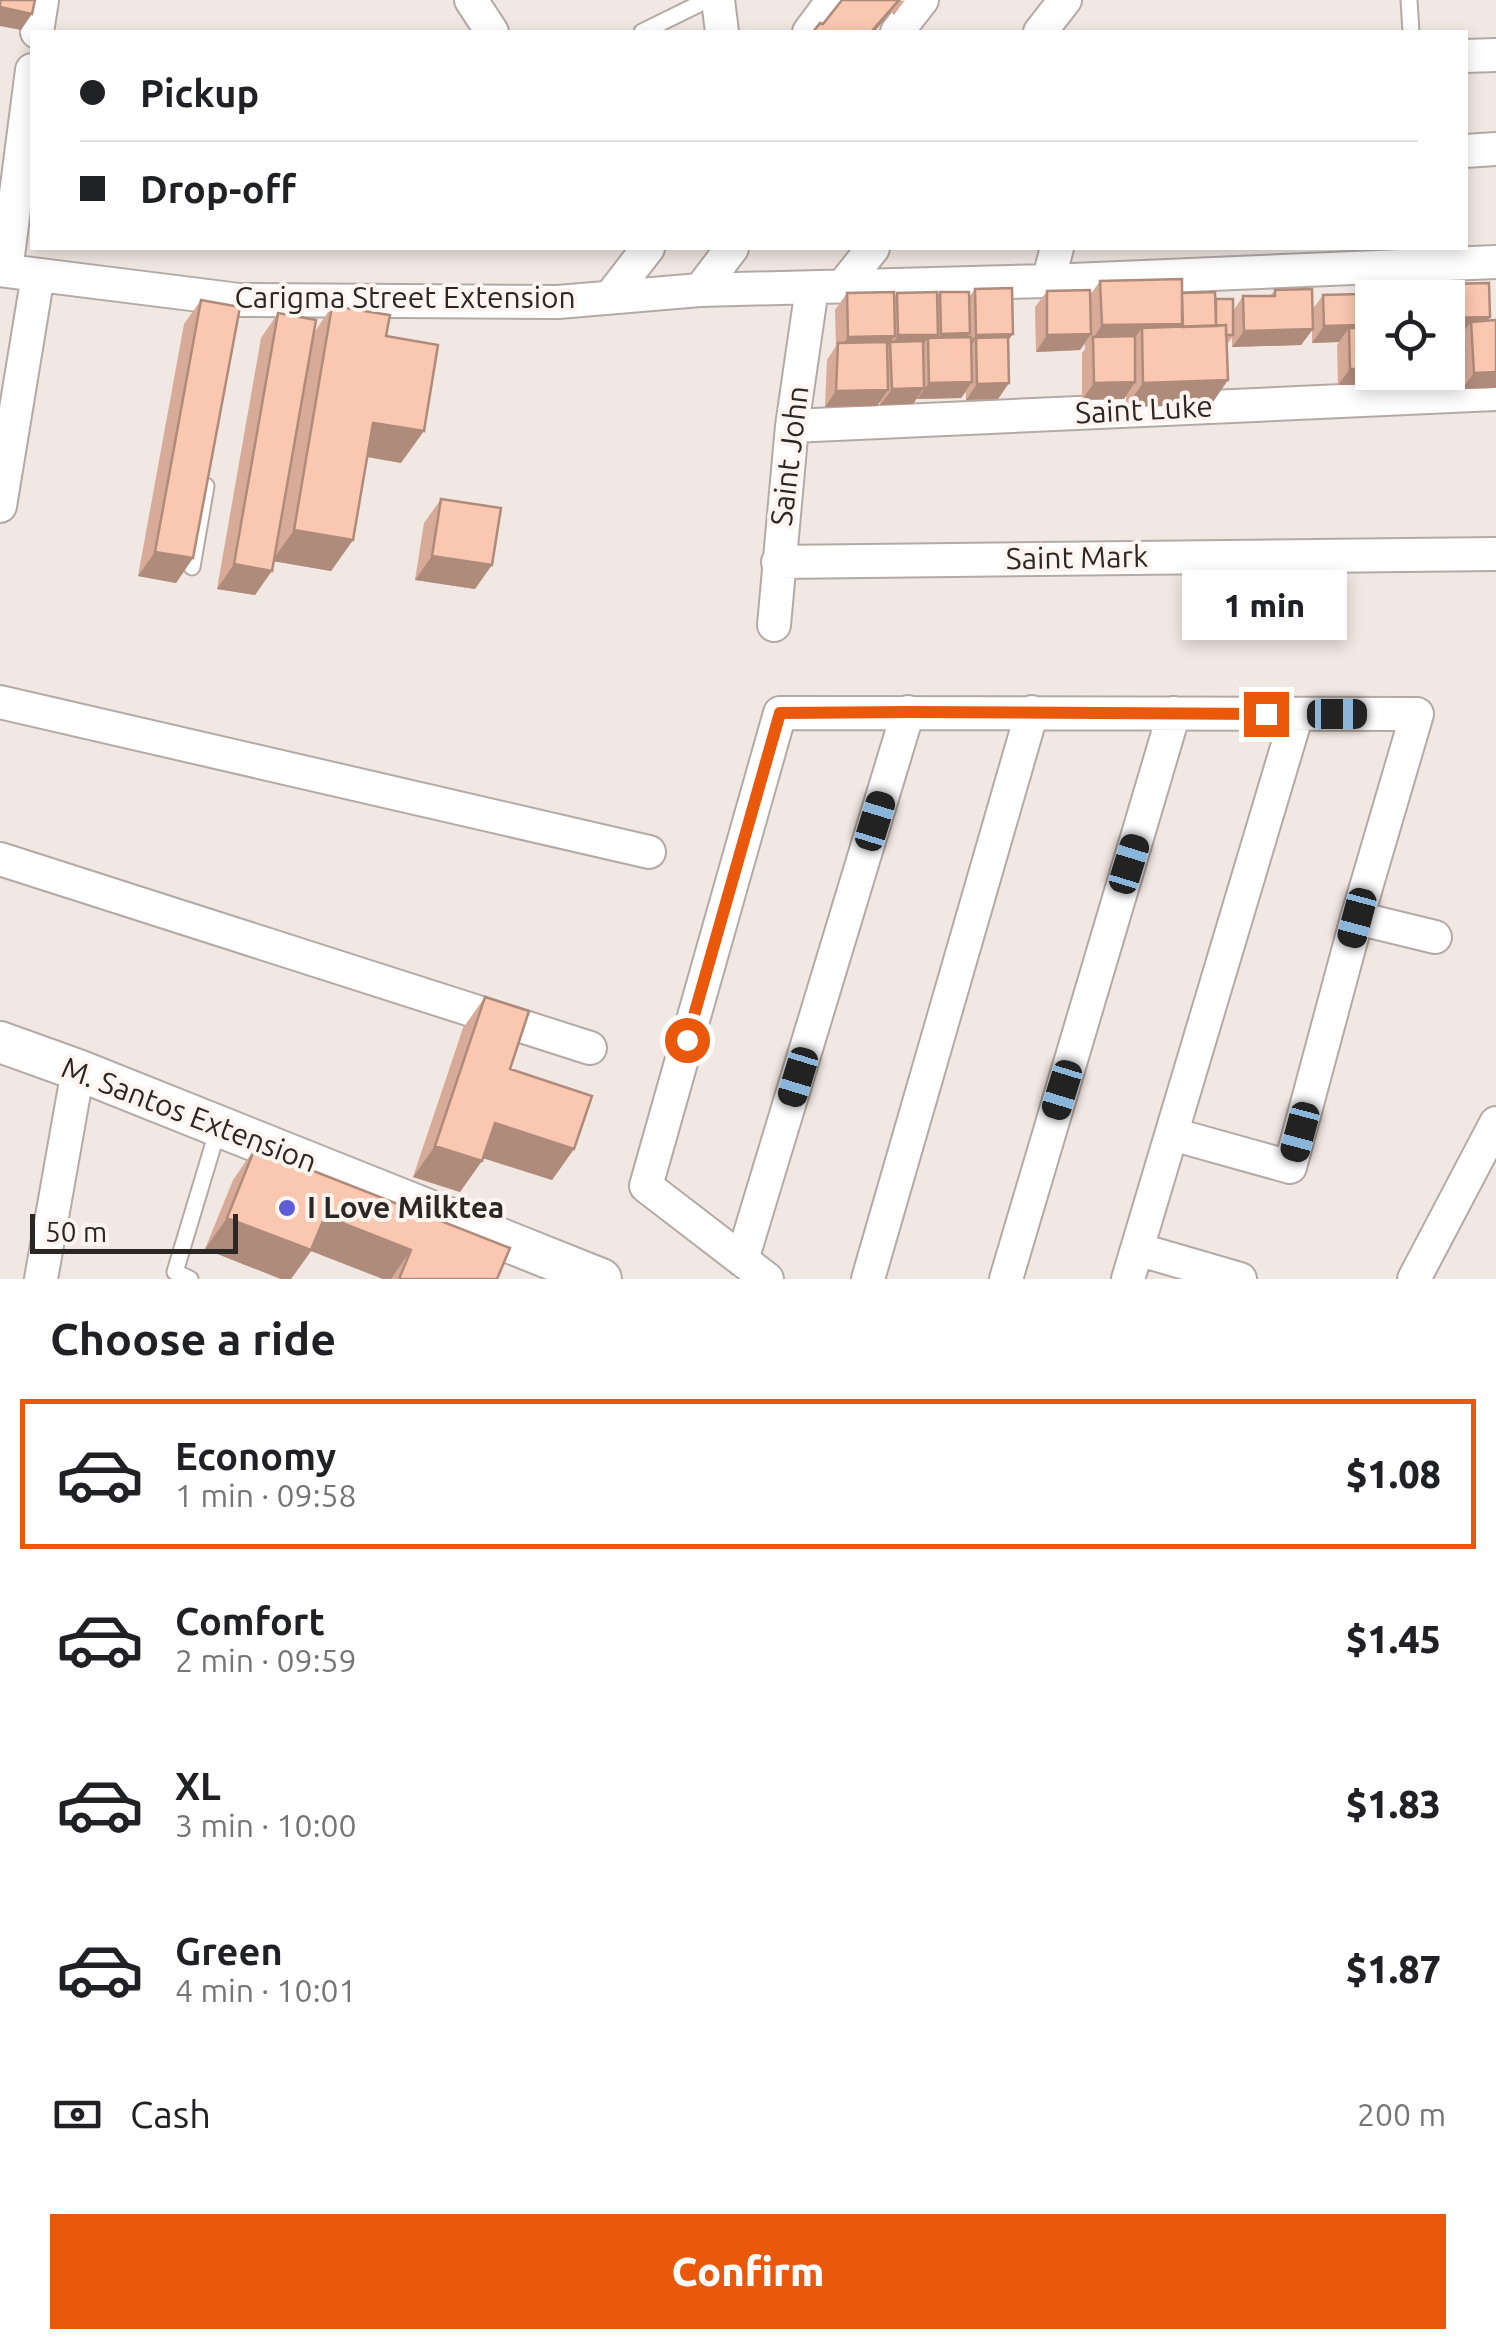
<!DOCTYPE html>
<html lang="en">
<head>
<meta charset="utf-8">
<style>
	:root { --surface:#fff; --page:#f2f2f2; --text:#202124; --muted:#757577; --line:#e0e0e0; --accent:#ea580c }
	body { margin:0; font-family:Ubuntu,sans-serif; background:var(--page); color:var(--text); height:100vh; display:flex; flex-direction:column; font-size:38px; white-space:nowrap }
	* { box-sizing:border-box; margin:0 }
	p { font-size:32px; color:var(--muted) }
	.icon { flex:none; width:55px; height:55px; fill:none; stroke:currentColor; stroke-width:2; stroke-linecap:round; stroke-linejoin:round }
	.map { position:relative; height:1279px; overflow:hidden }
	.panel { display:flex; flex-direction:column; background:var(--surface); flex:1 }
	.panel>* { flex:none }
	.guide { position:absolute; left:30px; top:30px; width:1438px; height:220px; border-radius:0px; box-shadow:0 5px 15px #0003; display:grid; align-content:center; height:220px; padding:0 50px; background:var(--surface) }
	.buttons { position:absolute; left:1355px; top:280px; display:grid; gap:20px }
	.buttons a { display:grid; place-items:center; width:110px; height:110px; border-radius:0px; background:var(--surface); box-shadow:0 5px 15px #0003; font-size:50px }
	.scale { position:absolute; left:30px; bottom:25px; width:208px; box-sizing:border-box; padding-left:10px; border:5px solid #2a2725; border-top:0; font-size:28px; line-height:35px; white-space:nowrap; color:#2a2725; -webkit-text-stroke:8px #fef5f1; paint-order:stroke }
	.end { position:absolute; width:45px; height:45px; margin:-22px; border:12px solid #ea580c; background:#fff; box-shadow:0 0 0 5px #fff }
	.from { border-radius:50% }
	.bubble { position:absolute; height:70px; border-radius:0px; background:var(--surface); box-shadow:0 5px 15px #0003; font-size:32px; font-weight:800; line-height:70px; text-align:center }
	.car { position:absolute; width:30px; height:60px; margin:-30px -15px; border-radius:12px; box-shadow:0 0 8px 2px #0007; background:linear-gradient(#222 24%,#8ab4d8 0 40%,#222 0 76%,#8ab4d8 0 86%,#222 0) }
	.guide b { display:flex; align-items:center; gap:35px; height:95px; font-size:38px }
	.guide b+b { border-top:2px solid var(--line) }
	.guide i { width:25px; height:25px; background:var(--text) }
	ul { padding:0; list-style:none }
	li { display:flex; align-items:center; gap:30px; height:150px; margin:0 20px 15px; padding:0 30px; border:5px solid transparent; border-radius:0px }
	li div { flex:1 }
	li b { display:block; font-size:38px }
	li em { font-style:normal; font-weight:800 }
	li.selected { border-color:var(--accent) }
	li>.icon { width:90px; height:90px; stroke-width:1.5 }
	h2 { padding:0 50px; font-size:45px; line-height:120px }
	.pay { display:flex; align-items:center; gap:25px; height:110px; padding:0 50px; font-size:38px }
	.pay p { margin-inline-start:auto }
	.action { display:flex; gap:20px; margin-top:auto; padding:20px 50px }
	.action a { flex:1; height:115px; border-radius:0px; background:var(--accent); color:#fff; font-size:40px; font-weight:800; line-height:115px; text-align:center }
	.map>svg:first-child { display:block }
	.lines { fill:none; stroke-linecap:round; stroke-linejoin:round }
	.service-casing { stroke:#b3aaa6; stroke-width:19 }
	.minor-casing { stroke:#b3aaa6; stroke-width:36 }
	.tertiary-casing { stroke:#b3aaa6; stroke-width:44 }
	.service { stroke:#fff; stroke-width:15 }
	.minor { stroke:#fff; stroke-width:32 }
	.tertiary { stroke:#fff; stroke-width:40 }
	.wall { fill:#d7ab97 }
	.shaded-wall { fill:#af8b7b }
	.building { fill:#fac7b0; stroke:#af8b7b; stroke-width:2.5 }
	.route { stroke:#ea580c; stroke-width:12 }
	.poi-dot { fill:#5e5dd5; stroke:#fef5f1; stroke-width:4 }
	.labels { text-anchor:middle; stroke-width:8; stroke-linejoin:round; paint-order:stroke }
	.street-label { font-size:30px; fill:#2a2725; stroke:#fef5f1 }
	.poi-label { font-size:30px; font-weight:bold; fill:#2a2725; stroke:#fef5f1; text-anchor:start }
</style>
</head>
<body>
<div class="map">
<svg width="1496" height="1279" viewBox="0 0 1496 1279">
	<rect width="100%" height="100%" fill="#f1e7e3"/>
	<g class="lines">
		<defs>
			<path id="service" d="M1409 0 1411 32
				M642 32 707 0
				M192 567 206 486
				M190 1279 175 1272 218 1129"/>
			<path id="minor" d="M471 0 492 32
				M718 0 722 32
				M37 32 42 0
				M809 32 833 0
				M897 32 922 0
				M1040 32 1065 0
				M1465 56 1496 55
				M1465 151 1496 149
				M0 270 239 300 558 302 700 290 1048 281 1496 262
				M6 271 32 70
				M1048 281 1057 248
				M842 287 873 248
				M700 290 732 248
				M611 296 648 248
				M792 426 1496 394
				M0 506 38 275
				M778 562 1496 554
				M774 625 792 426 812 288
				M0 702 649 852
				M0 859 590 1048
				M1357 918 1435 937
				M1137 1249 1240 1279
				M742 1260 908 712
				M41 1279 78 1070
				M767 1279 646 1186 780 713 1417 714 1357 918 1290 1167 1172 1134
				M868 1279 1032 712
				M1006 1279 1174 713
				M1128 1279 1297 714
				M1414 1279 1496 1123"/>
			<path id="tertiary" d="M0 1042 78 1070 601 1279"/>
		</defs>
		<use href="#service" class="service-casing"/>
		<use href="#minor" class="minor-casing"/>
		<use href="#tertiary" class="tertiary-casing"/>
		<use href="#service" class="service"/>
		<use href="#minor" class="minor"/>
		<use href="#tertiary" class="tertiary"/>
	</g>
	<path class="wall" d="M905 0 894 15 891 12 874 32H813L823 24Z
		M1100 281 1216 299 1233 311 1243 296H1270L1275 290 1312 310 1323 295 1356 294 1362 285 1372 298V372H1423L1419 379H1377L1373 385H1338L1337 345 1339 342 1312 343V330L1301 345 1232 347V338L1227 344 1211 405 1126 407V396L1124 399 1082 400V353L1085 349V344L1080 350 1036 352 1035 307 1047 291 1090 295Z
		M1446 284 1487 321 1496 388 1462 389 1459 338 1462 333 1448 334V298H1436Z
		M975 289 1008 340 1009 383 998 399 966 400V392L961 398 917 399V398L913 404 880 405V402L877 406 825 407 827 360 836 346 835 310 847 293 894 298 897 293 937 296 940 292 969 297Z
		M201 300 193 558 176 583 138 576 184 324Z
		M332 306 386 336 401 463 367 457 353 540 331 571 274 561 255 595 217 589 261 338 278 313 314 333Z
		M441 499 475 589 415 580 424 523Z
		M485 997 510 1069 574 1149 552 1180 483 1158 460 1192 413 1177 463 1028Z
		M255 1148 497 1279H383L311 1251 291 1279H281L205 1249 233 1180Z"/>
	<path class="shaded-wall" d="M899 0 889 14 874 32H871Z
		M0 7 32 14 21 30 0 26Z
		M1490 317 1478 333 1471 322 1462 333 1448 334V318Z
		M1363 323H1372V339H1351Z
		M1182 324 1166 348 1142 328 1127 349 1093 338 1102 325Z
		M1361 325 1349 342V328L1339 342 1312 343 1324 326Z
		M1313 329 1301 345 1232 347 1244 331Z
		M970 333 959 349 929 350 941 334Z
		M1013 334 1001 350 976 338 967 351H964L976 335Z
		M1091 334 1080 350 1036 352 1047 335Z
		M898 335H938L928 349V338L919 351 890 347Z
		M895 336 883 353 838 351 848 337Z
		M1350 369H1372V372H1382L1373 385H1338Z
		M1383 372H1423L1419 379 1377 380Z
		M1496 372V388L1462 389 1474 373Z
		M1228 380 1211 405 1126 407 1143 383Z
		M972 382 961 398 917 399 929 383Z
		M1135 382 1124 399 1082 400 1094 383Z
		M1009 383 998 399 966 400 977 384Z
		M924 388 913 404 880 405 892 389Z
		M888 390 877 406 825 407 836 391Z
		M373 423 424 431 401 463 351 454Z
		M294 530 353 540 331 571 272 561Z
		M155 552 193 558 176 583 138 576Z
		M432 556 492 565 475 589 415 580Z
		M234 564 272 571 255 595 217 589Z
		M495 1123 574 1149 552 1180 473 1155Z
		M435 1146 482 1161 460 1192 413 1177Z
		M325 1216 411 1250 391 1279H383L311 1251 291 1279H281L205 1249 227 1218Z"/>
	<path class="building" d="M0 0H35L32 14 0 7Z
		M842 0H899L871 32H813L820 23 823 24Z
		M1182 279V324L1102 325 1100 281Z
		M1489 283 1490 317 1448 318 1446 284Z
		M1406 284 1407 298H1372V323H1363L1362 285Z
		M1012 288 1013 334 976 335 975 289Z
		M1312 289 1313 329 1244 331 1243 296H1275V290Z
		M1090 290 1091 334 1047 335V291Z
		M894 292 895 336 848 337 847 293Z
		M937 292 938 335H898L897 293Z
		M940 292H969L970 333 941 334Z
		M1215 292 1216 326 1183 327 1182 293Z
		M1360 294 1361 325 1324 326 1323 295Z
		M1216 299H1233V335H1226V325L1216 326Z
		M201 300 240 307 193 558 155 552Z
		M332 306 390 315 386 336 438 345 424 431 373 423 353 540 294 530Z
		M278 313 316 320 272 571 234 564Z
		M1496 320V372L1474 373 1471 322Z
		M1226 325 1228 380 1143 383 1142 328Z
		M1349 328H1372V369H1350Z
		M1135 336V382L1094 383 1093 337Z
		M971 337 972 382 929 383 928 338Z
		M1008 337 1009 383 977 384 976 338Z
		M923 341 924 388 892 389 890 342Z
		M887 342 888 390 836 391 838 343Z
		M441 499 501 508 492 565 432 556Z
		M485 997 529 1011 510 1069 592 1096 574 1149 495 1123 482 1161 435 1146Z
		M255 1148 510 1248 497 1279H399L411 1250 325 1216 311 1250 227 1218Z"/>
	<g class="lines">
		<path class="route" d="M687 1040 780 713 908 712 1266 714"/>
	</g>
	<circle class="poi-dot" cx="287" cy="1208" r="10"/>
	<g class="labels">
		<g class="street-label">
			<text x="405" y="308">Carigma Street Extension</text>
			<text transform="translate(1144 410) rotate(-3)" y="10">Saint Luke</text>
			<text transform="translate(790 456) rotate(-83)" y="10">Saint John</text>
			<text transform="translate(1077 558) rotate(-1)" y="10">Saint Mark</text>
			<text transform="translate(189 1115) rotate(21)" y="10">M. Santos Extension</text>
		</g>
		<g class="poi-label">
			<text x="307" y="1218">I Love Milktea</text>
		</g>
	</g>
</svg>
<div class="buttons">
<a><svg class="icon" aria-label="locate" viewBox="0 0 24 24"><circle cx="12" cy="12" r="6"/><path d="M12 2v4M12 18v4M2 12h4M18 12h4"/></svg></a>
</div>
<div class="scale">50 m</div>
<i class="end from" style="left:687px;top:1040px"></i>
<i class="end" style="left:1266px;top:714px"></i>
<div class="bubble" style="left:1182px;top:570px;width:165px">1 min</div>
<i class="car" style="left:1337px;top:714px;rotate:90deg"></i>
<i class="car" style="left:875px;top:821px;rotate:17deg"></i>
<i class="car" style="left:1129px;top:864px;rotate:17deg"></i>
<i class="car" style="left:1357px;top:918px;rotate:195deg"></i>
<i class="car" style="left:798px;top:1077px;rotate:197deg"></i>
<i class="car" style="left:1062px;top:1090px;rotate:197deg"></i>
<i class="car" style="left:1300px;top:1132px;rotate:195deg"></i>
<div class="guide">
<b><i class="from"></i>Pickup</b>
<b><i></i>Drop-off</b>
</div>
</div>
<section class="panel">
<h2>Choose a ride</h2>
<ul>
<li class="selected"><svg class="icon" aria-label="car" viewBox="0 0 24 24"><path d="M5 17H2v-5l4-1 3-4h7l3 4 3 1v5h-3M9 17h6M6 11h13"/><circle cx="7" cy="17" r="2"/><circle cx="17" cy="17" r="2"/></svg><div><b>Economy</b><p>1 min · 09:58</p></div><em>$1.08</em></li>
<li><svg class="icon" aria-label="car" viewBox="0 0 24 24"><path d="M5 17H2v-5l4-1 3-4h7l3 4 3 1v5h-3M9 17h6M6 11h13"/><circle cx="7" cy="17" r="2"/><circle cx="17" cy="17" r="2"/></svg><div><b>Comfort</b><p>2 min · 09:59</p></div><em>$1.45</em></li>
<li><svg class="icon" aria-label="car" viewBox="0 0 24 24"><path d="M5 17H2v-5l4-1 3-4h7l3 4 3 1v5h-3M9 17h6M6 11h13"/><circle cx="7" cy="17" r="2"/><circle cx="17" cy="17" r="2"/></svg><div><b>XL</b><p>3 min · 10:00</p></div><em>$1.83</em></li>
<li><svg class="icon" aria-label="car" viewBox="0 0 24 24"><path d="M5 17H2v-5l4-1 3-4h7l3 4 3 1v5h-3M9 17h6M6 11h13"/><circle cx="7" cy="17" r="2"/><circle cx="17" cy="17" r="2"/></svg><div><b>Green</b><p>4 min · 10:01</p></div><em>$1.87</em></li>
</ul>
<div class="pay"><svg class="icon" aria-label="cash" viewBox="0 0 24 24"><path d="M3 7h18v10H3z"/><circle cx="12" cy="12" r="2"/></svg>Cash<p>200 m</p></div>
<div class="action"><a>Confirm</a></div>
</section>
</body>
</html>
